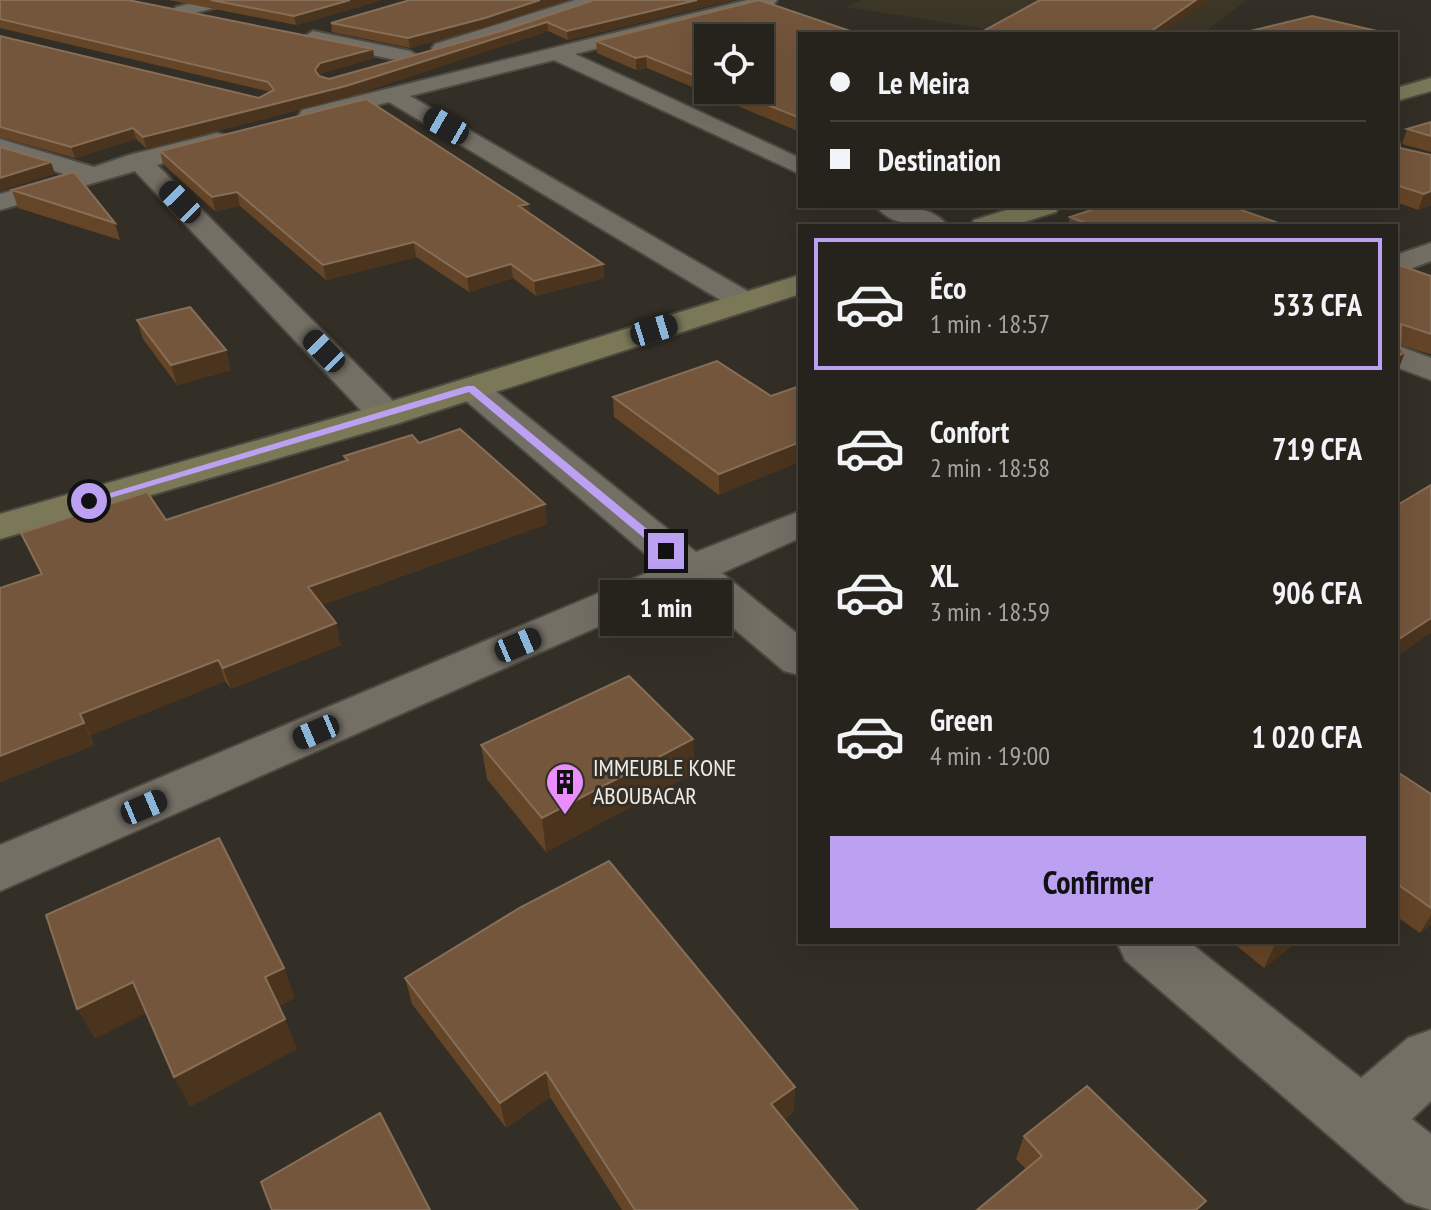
<!DOCTYPE html>
<html lang="fr">
<head>
<meta charset="utf-8">
<style>
	:root { --surface:#26231c; --page:#2e2b25; --text:#f1f3f6; --muted:#a4a4a3; --line:#42403b; --accent:#bca0f2 }
	body { margin:0; font-family:"PT Sans Narrow",sans-serif; background:var(--page); color:var(--text); height:100vh; display:flex; flex-direction:column; font-size:30px; white-space:nowrap }
	* { box-sizing:border-box; margin:0 }
	p { font-size:26px; color:var(--muted) }
	.icon { flex:none; width:44px; height:44px; fill:none; stroke:currentColor; stroke-width:2; stroke-linecap:round; stroke-linejoin:round }
	.map { position:relative; flex:1; overflow:hidden }
	.side { position:absolute; left:798px; top:224px; width:600px; height:720px; display:flex; flex-direction:column; background:var(--surface); border-radius:0px; box-shadow:0 8px 32px #0002,0 0 0 2px var(--line) }
	.side>* { flex:none }
	.hud { position:absolute; left:798px; top:32px; width:600px; height:176px; border-radius:0px; box-shadow:0 8px 32px #0002,0 0 0 2px var(--line); display:grid; align-content:center; height:176px; padding:0 32px; background:var(--surface) }
	.fabs { position:absolute; left:694px; top:24px; display:grid; gap:16px }
	.fabs a { display:grid; place-items:center; width:80px; height:80px; border-radius:0px; background:var(--surface); box-shadow:0 8px 32px #0002,0 0 0 2px var(--line); font-size:40px }
	.end { position:absolute; width:36px; height:36px; margin:-18px; border:10px solid #bca0f2; background:#111; box-shadow:0 0 0 4px #111 }
	.from { border-radius:50% }
	.bubble { position:absolute; height:56px; border-radius:0px; background:var(--surface); box-shadow:0 8px 32px #0002,0 0 0 2px var(--line); font-size:26px; font-weight:600; line-height:56px; text-align:center }
	.car { position:absolute; width:24px; height:48px; margin:-24px -12px; border-radius:10px; box-shadow:0 0 6px 2px #0007; background:linear-gradient(#222 24%,#8ab4d8 0 40%,#222 0 76%,#8ab4d8 0 86%,#222 0) }
	.hud b { display:flex; align-items:center; gap:28px; height:76px; font-size:30px }
	.hud b+b { border-top:2px solid var(--line) }
	.hud i { width:20px; height:20px; background:var(--text) }
	ul { padding:14px 0 0; list-style:none }
	li { display:flex; align-items:center; gap:24px; height:132px; margin:0 16px 12px; padding:0 16px; border:4px solid transparent; border-radius:0px }
	li div { flex:1 }
	li b { display:block; font-size:30px }
	li em { font-style:normal; font-weight:600 }
	li.active { border-color:var(--accent) }
	li>.icon { width:72px; height:72px; stroke-width:1.5 }
	.cta { display:flex; gap:16px; margin-top:auto; padding:16px 32px }
	.cta a { flex:1; height:92px; border-radius:0px; background:var(--accent); color:#111; font-size:32px; font-weight:600; line-height:92px; text-align:center }
	.map>svg:first-child { display:block }
	.built { fill:#3c3627 }
	.lines { fill:none; stroke-linecap:round; stroke-linejoin:round }
	.street-casing { stroke:#4d4a42; stroke-width:4 }
	.secondary-casing { stroke:#4d4a42; stroke-width:4 }
	.street { fill:#746f65; fill-rule:evenodd }
	.secondary { fill:#7b7858; fill-rule:evenodd }
	.wall { fill:#654527; fill-rule:evenodd }
	.shaded-wall { fill:#4b341e }
	.building { fill:#74563c; stroke:#876e56; stroke-width:2 }
	.route { fill:#bca0f2 }
	.labels { text-anchor:middle; stroke-width:6; stroke-linejoin:round; paint-order:stroke }
	.poi-label { font-size:24px; fill:#edebe5; stroke:#332f26; text-anchor:start }
</style>
</head>
<body>
<div class="map">
<svg width="1431" height="1210" viewBox="0 0 1431 1210">
	<rect width="100%" height="100%" fill="#332f26"/>
	<path class="built" d="M861 0H1247L1202 34H1020L846 7Z"/>
	<g class="lines">
		<defs>
			<path id="street" d="M205 0H234L231 4 182 16 173 11 176 7Z
				M575 0H602L599 4 449 52H435L432 48 435 44Z
				M747 0H777L774 4 575 54 800 158V174L554 60 410 96 756 296 760 302 756 308 745 311 734 308 389 102 310 122 299 115 302 110Z
				M313 31 410 51 420 57 410 63 306 41 304 37Z
				M217 133 225 135 229 140 225 145 157 165 399 407 404 415 399 423 386 426 373 423 135 171 0 210V194L67 175 0 154V139L94 167 129 155Z
				M876 206C899 206 933 205 948 226 924 226 891 227 876 206Z
				M1431 243V261L1396 274V255Z
				M1396 345 1431 358V380L1396 367Z
				M471 378 483 381 696 552 800 511V538L722 573 800 636V675L784 671 686 588 0 891V845L661 567 459 395 454 388 459 381Z
				M1117 942H1189L1361 1078 1408 1038 1431 1030V1101L1412 1119 1431 1134V1210L1406 1202 1125 960Z"/>
			<path id="secondary" d="M1431 78V91L1396 101V88Z
				M1020 206H1060L1056 212 1011 226H970L974 220Z
				M800 275V294L399 423 0 539V514L373 407Z"/>
		</defs>
		<use href="#street" class="street-casing"/>
		<use href="#secondary" class="secondary-casing"/>
		<use href="#street" class="street"/>
		<use href="#secondary" class="secondary"/>
	</g>
	<path class="wall" d="M0 0 373 49 374 58 322 73 320 76 329 79 501 31 594 0H733L568 40 548 31 348 97 147 149 136 139 75 158 0 137V36L259 98 271 92 0 28Z
		M169 0H382L296 25Z
		M410 0H567L486 27 410 48 332 32 331 23Z
		M800 34V132L647 68 636 70 597 53 596 41ZM708 38 760 90H708Z
		M1431 122V152L1402 144 1407 129Z
		M1396 132 1400 148 1431 155V205L1418 210 1396 202Z
		M160 151 528 204 529 213 603 264 604 278 536 296 513 278 469 292 416 257 326 280 240 206 215 211 163 164Z
		M12 190 115 223 120 240 18 208Z
		M1070 217 1287 226H1068Z
		M1396 264 1431 276V354H1430L1400 345 1398 371Z
		M137 320 231 370 177 385 143 339Z
		M771 396 719 495 614 417 613 397Z
		M419 443 545 504 547 524 322 605 341 645 231 689 225 681 90 735 94 745 0 782V588L41 574 21 533 166 520 345 461 344 456Z
		M693 739 694 773 546 852 487 779 481 745Z
		M1396 771 1431 794V924L1420 933 1396 916Z
		M1232 942H1296L1264 968Z
		M405 978 795 1087 793 1113 784 1119 858 1210H622L550 1097 506 1128 412 1004Z
		M1024 1136 1206 1201 1026 1169 1016 1159Z"/>
	<path class="shaded-wall" d="M350 0H382L296 25 294 16Z
		M540 0H567L486 27 410 48 408 38Z
		M697 0H733L568 40 567 31Z
		M1196 0H1209L1161 34H1147Z
		M547 22 548 31 348 97 147 149 143 137Z
		M373 49 374 58 322 73 317 80 315 70 320 63Z
		M646 56 647 68 636 70V58Z
		M133 128 136 139 75 158 71 147Z
		M51 162 55 174 0 191V178Z
		M1431 191V205L1418 210 1424 194Z
		M237 192 240 206 215 211 212 197Z
		M528 204 529 218 519 206Z
		M414 242 416 257 326 280 323 265Z
		M511 264 513 278 469 292 467 277Z
		M603 264 604 278 536 296 534 281Z
		M226 350 231 370 177 385 171 365Z
		M1405 352 1398 371 1396 372V357Z
		M800 442V462L719 495V474Z
		M545 504 547 524 314 608 308 587Z
		M1431 618V633L1396 657V641Z
		M336 623 341 645 231 689 223 668Z
		M218 660 225 681 90 735 80 714Z
		M84 723 94 745 0 782V756Z
		M693 739 694 773 546 852 542 818Z
		M1431 915V924L1420 933Z
		M1278 942H1296L1264 968 1275 944Z
		M284 968 295 998 277 1008 265 977Z
		M133 982 148 1012 95 1039 77 1009Z
		M285 1019 297 1049 190 1107 174 1077Z
		M546 1072 550 1097 506 1128 500 1103Z
		M795 1087 793 1113 770 1129 771 1104Z"/>
	<path class="building" d="M0 0H128L373 49 320 63 315 70 319 76 329 79 501 31 594 0H697L567 31 547 22 346 86 143 137 133 128 71 147 0 127V36L259 98 274 90 268 82 0 19Z
		M211 0H350L294 16Z
		M410 0H540L485 18 408 38 331 23Z
		M759 0 859 34H800V118L731 90H760V38H708V81L646 56 636 58 596 41Z
		M1040 0H1196L1147 34H955L969 31 978 34Z
		M1312 16 1390 34H1238Z
		M366 99 528 204 519 206 603 264 534 281 511 264 467 277 414 242 323 265 237 192 212 197 160 151Z
		M1431 122V136L1407 129Z
		M1398 131 1400 148 1431 155V191L1424 194 1396 185V132Z
		M0 147 51 162 0 178Z
		M74 172 115 223 12 190Z
		M1103 206H1230L1287 226H1093L1070 217Z
		M1396 264 1431 276V334L1401 324 1400 348 1405 352 1396 357Z
		M190 307 226 350 171 365 137 320Z
		M717 361 771 396 800 386V442L719 474 613 397Z
		M460 429 545 504 308 587 336 623 223 668 218 660 80 714 84 723 0 756V588L42 574 21 533 147 492 166 520 348 460 344 456 412 435 419 443Z
		M1431 485V618L1396 641V506Z
		M629 676 693 739 542 818 481 745Z
		M1396 771 1431 794V908L1396 883Z
		M219 838 284 968 265 977 285 1019 174 1077 133 982 77 1009 46 915Z
		M609 861 795 1087 771 1104 858 1210H635L546 1072 500 1103 405 978 521 907Z
		M1087 1086 1206 1201 1196 1210H977L1042 1156 1024 1136Z
		M380 1113 430 1210H272L261 1182Z"/>
	<path class="route" d="M467 386H474L670 548V553H662L469 392 93 503 83 501Z"/>
	<defs>
		<symbol id="building-pin" viewBox="-11 -11 22 30"><path d="M0 17L-7.5 6A9.5 9.5 0 1 1 7.5 6Z" fill="#ea8dfd" stroke="#332f26"/><path d="M-4-6H4V6H1V3H-1V6H-4ZM-2.5-4.3h1.7v1.8h-1.7ZM.8-4.3h1.7v1.8H.8ZM-2.5-1h1.7V.8h-1.7ZM.8-1h1.7V.8H.8Z" fill="#111"/></symbol>
	</defs>
	<g fill-rule="evenodd">
		<use href="#building-pin" x="543" y="760" width="44" height="60"/>
	</g>
	<g class="labels">
		<g class="poi-label">
			<text x="593" y="776">IMMEUBLE KONE<tspan x="593" dy="28">ABOUBACAR</tspan></text>
		</g>
	</g>
</svg>
<div class="fabs">
<a><svg class="icon" aria-label="locate" viewBox="0 0 24 24"><circle cx="12" cy="12" r="6"/><path d="M12 2v4M12 18v4M2 12h4M18 12h4"/></svg></a>
</div>
<i class="end from" style="left:89px;top:501px"></i>
<i class="end" style="left:666px;top:551px"></i>
<div class="bubble" style="left:600px;top:580px;width:132px">1 min</div>
<i class="car" style="left:446px;top:126px;rotate:300deg"></i>
<i class="car" style="left:180px;top:202px;rotate:316deg"></i>
<i class="car" style="left:654px;top:330px;rotate:73deg"></i>
<i class="car" style="left:324px;top:351px;rotate:316deg"></i>
<i class="car" style="left:518px;top:645px;rotate:67deg"></i>
<i class="car" style="left:316px;top:732px;rotate:247deg"></i>
<i class="car" style="left:144px;top:807px;rotate:67deg"></i>
<div class="hud">
<b><i class="from"></i>Le Meira</b>
<b><i></i>Destination</b>
</div>
<section class="side">
<ul>
<li class="active"><svg class="icon" aria-label="car" viewBox="0 0 24 24"><path d="M5 17H2v-5l4-1 3-4h7l3 4 3 1v5h-3M9 17h6M6 11h13"/><circle cx="7" cy="17" r="2"/><circle cx="17" cy="17" r="2"/></svg><div><b>Éco</b><p>1 min · 18:57</p></div><em>533 CFA</em></li>
<li><svg class="icon" aria-label="car" viewBox="0 0 24 24"><path d="M5 17H2v-5l4-1 3-4h7l3 4 3 1v5h-3M9 17h6M6 11h13"/><circle cx="7" cy="17" r="2"/><circle cx="17" cy="17" r="2"/></svg><div><b>Confort</b><p>2 min · 18:58</p></div><em>719 CFA</em></li>
<li><svg class="icon" aria-label="car" viewBox="0 0 24 24"><path d="M5 17H2v-5l4-1 3-4h7l3 4 3 1v5h-3M9 17h6M6 11h13"/><circle cx="7" cy="17" r="2"/><circle cx="17" cy="17" r="2"/></svg><div><b>XL</b><p>3 min · 18:59</p></div><em>906 CFA</em></li>
<li><svg class="icon" aria-label="car" viewBox="0 0 24 24"><path d="M5 17H2v-5l4-1 3-4h7l3 4 3 1v5h-3M9 17h6M6 11h13"/><circle cx="7" cy="17" r="2"/><circle cx="17" cy="17" r="2"/></svg><div><b>Green</b><p>4 min · 19:00</p></div><em>1 020 CFA</em></li>
</ul>
<div class="cta"><a>Confirmer</a></div>
</section>
</div>
</body>
</html>
